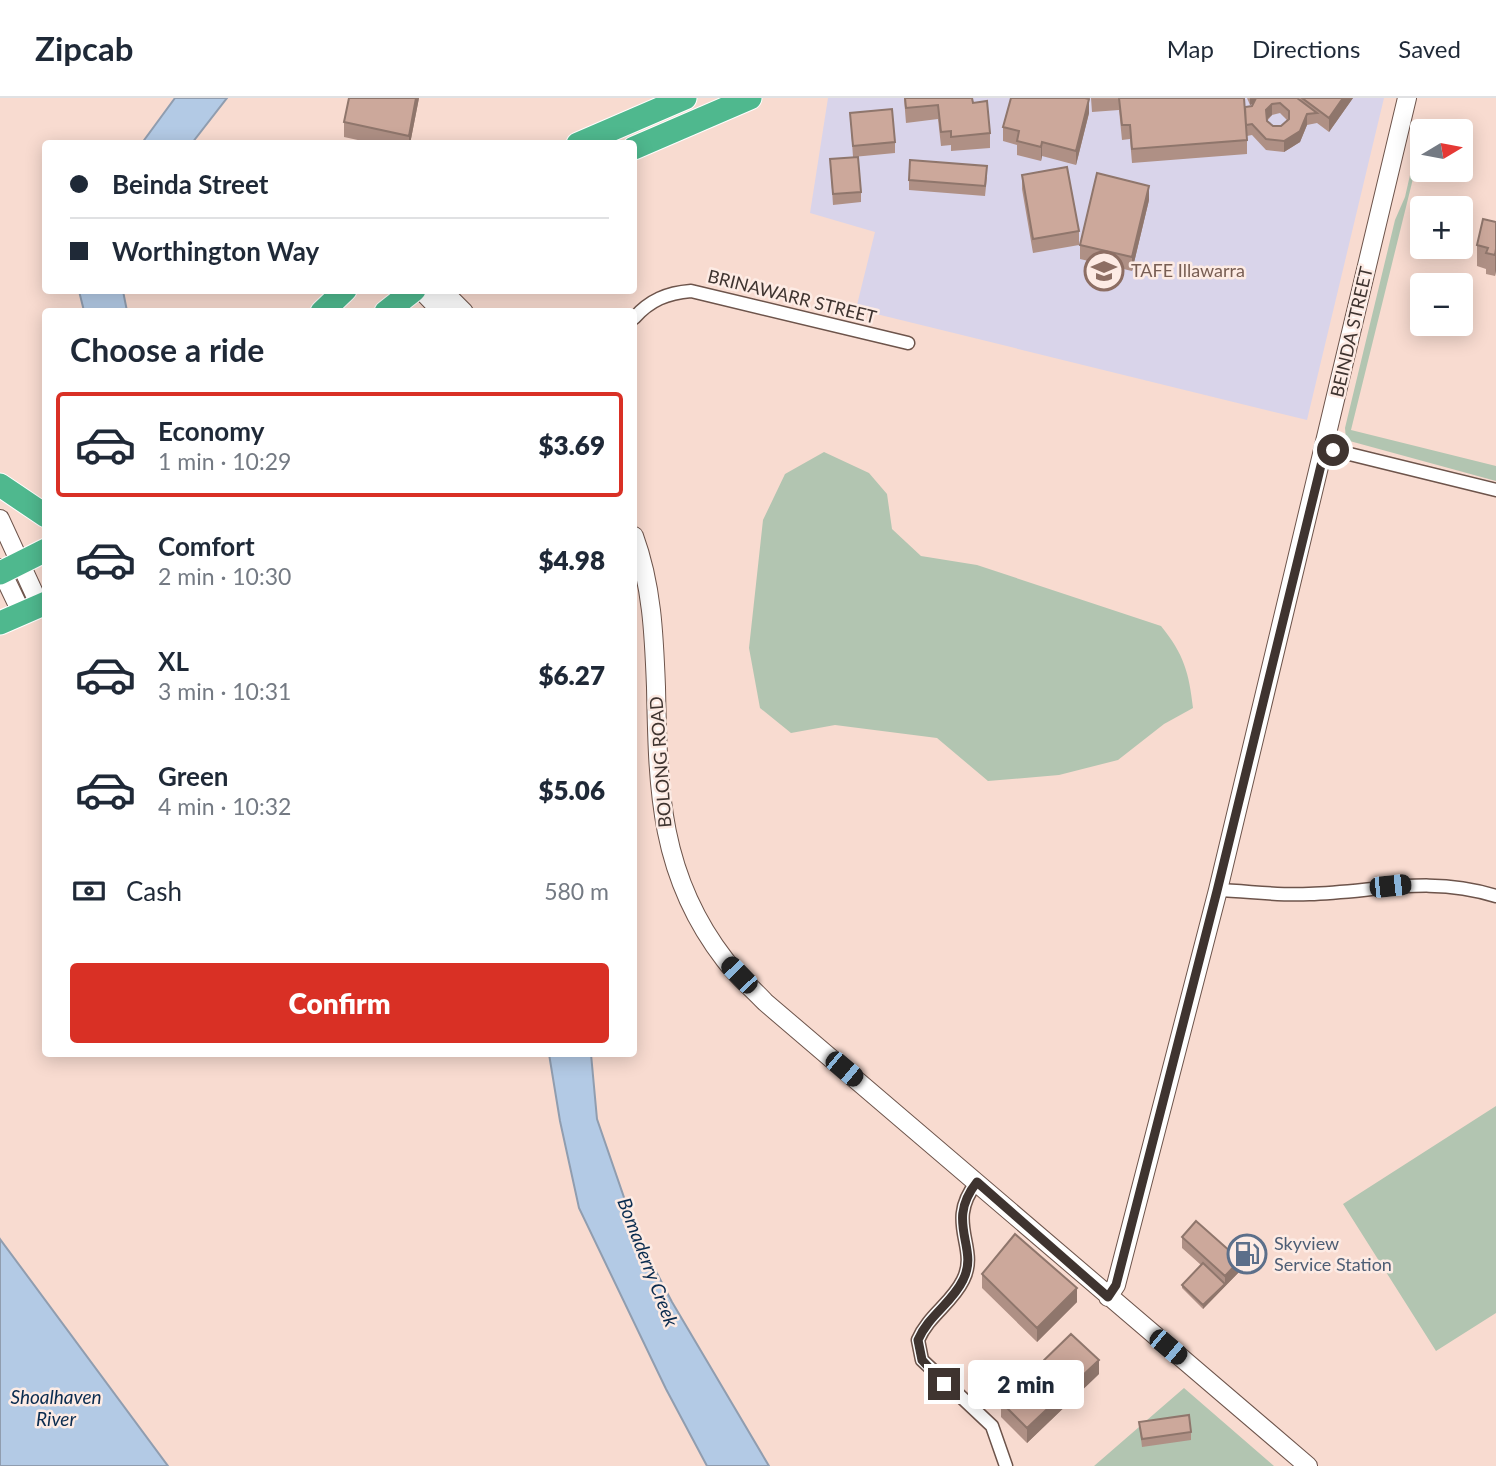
<!DOCTYPE html>
<html lang="en">
<head>
<meta charset="utf-8">
<style>
	:root { --surface:#fff; --page:#f2f2f3; --text:#1f2937; --muted:#747a83; --line:#e0e1e3; --accent:#d93025 }
	body { margin:0; font-family:Lato,sans-serif; background:var(--page); color:var(--text); height:100vh; display:flex; flex-direction:column; font-size:26px; white-space:nowrap }
	* { box-sizing:border-box; margin:0 }
	p { font-size:23px; color:var(--muted) }
	.icon { flex:none; width:38px; height:38px; fill:none; stroke:currentColor; stroke-width:2; stroke-linecap:round; stroke-linejoin:round }
	.map { position:relative; flex:1; overflow:hidden }
	.details { position:absolute; left:42px; top:210px; width:595px; height:749px; display:flex; flex-direction:column; background:var(--surface); border-radius:7px; box-shadow:0 4px 18px #0003 }
	.details>* { flex:none }
	.hud { position:absolute; left:42px; top:42px; width:595px; height:154px; border-radius:7px; box-shadow:0 4px 18px #0003; display:grid; align-content:center; height:154px; padding:0 28px; background:var(--surface) }
	.needle { width:46px; rotate:80deg }
	.controls { position:absolute; left:1410px; top:21px; display:grid; gap:14px }
	.controls a { display:grid; place-items:center; width:63px; height:63px; border-radius:7px; background:var(--surface); box-shadow:0 4px 18px #0003; font-size:35px }
	.end { position:absolute; width:32px; height:32px; margin:-16px; border:9px solid #3f3430; background:#fff; box-shadow:0 0 0 4px #fff }
	.from { border-radius:50% }
	.bubble { position:absolute; height:49px; border-radius:7px; background:var(--surface); box-shadow:0 4px 18px #0003; font-size:23px; font-weight:800; line-height:49px; text-align:center }
	.car { position:absolute; width:21px; height:42px; margin:-21px -10px; border-radius:9px; box-shadow:0 0 5px 2px #0007; background:linear-gradient(#222 24%,#8ab4d8 0 40%,#222 0 76%,#8ab4d8 0 86%,#222 0) }
	.hud b { display:flex; align-items:center; gap:24px; height:66px; font-size:26px }
	.hud b+b { border-top:2px solid var(--line) }
	.hud i { width:18px; height:18px; background:var(--text) }
	ul { padding:0; list-style:none }
	li { display:flex; align-items:center; gap:21px; height:105px; margin:0 14px 10px; padding:0 14px; border:4px solid transparent; border-radius:7px }
	li div { flex:1 }
	li b { display:block; font-size:26px }
	li em { font-style:normal; font-weight:800 }
	li.current { border-color:var(--accent) }
	li>.icon { width:63px; height:63px; stroke-width:1.5 }
	h2 { padding:0 28px; font-size:32px; line-height:84px }
	.pay { display:flex; align-items:center; gap:18px; height:77px; padding:0 28px; font-size:26px }
	.pay p { margin-inline-start:auto }
	.action { display:flex; gap:14px; margin-top:auto; padding:14px 28px }
	.action a { flex:1; height:80px; border-radius:7px; background:var(--accent); color:#fff; font-size:28px; font-weight:800; line-height:80px; text-align:center }
	header { display:flex; align-items:center; gap:42px; box-sizing:border-box; height:98px; padding:0 35px; background:var(--surface); border-bottom:2px solid var(--line) }
	header strong { font-size:33px }
	nav { display:flex; gap:38px; margin-inline-start:auto; font-size:24px }
	.map>svg:first-child { display:block }
	.education { fill:#d9d4ea }
	.green { fill:#b2c5b1 }
	.water { fill:#b3cae5; stroke:#909daf; stroke-width:2 }
	.lines { fill:none; stroke-linecap:round; stroke-linejoin:round }
	.street-casing { stroke:#6d544b; stroke-width:15 }
	.secondary-casing { stroke:#6d544b; stroke-width:20 }
	.highway-casing { stroke:#fff; stroke-width:25 }
	.street { stroke:#fff; stroke-width:12 }
	.secondary { stroke:#fff; stroke-width:18 }
	.highway { stroke:#4fb88e; stroke-width:23 }
	.wall { fill:#af9085; fill-rule:evenodd }
	.shaded-wall { fill:#8f766c }
	.building { fill:#cca89b; stroke:#8f766c; stroke-width:2; fill-rule:evenodd }
	.route { stroke:#3f3430; stroke-width:9 }
	.labels { text-anchor:middle; stroke-width:5; stroke-linejoin:round; paint-order:stroke }
	.education-label { font-size:18px; fill:#785e54; stroke:#fdebe4; text-anchor:start }
	.street-label { font-size:18px; fill:#3f3430; stroke:#fdebe4 }
	.service-label { font-size:18px; fill:#4e5e75; stroke:#fdebe4; text-anchor:start }
	.water-label { font-size:19px; font-style:italic; fill:#092b4f; stroke:#fdebe4 }
</style>
</head>
<body>
<header>
<strong>Zipcab</strong>
<nav><a>Map</a><a>Directions</a><a>Saved</a></nav>
</header>
<div class="map">
<svg width="1496" height="1368" viewBox="0 0 1496 1368">
	<rect width="100%" height="100%" fill="#f8dbd0"/>
	<path class="education" d="M828 0H1384L1307 322 856 211 875 134 810 115Z"/>
	<path class="green" d="M1420 33 1423 40 1351 332 1496 368V383L1346 342 1345 330 1395 122 1405 99Z
		M824 354 869 375 887 396 892 431 921 458 977 467 1161 528C1184 556 1189 575 1193 610L1164 626 1118 662 1059 677 988 683 937 640 835 627 791 635 760 610 749 550 763 422 785 376Z
		M1496 1008V1215L1436 1253 1343 1106Z
		M1184 1290 1274 1368H1094Z"/>
	<path class="water" d="M175 0H227L192 45H142Z
		M79 193H123L127 213H84Z
		M549 956H591L597 1021 637 1137 672 1204 769 1368H707L666 1291 579 1110 560 1023Z
		M0 1141 168 1368H0Z"/>
	<g class="lines">
		<defs>
			<path id="street" d="M634 220C650 202 667 195 691 193L908 245
				M1325 350 1496 392
				M1218 792C1248 793 1279 798 1309 796 1376 794 1429 777 1496 798
				M977 1084C944 1125 980 1149 963 1182 952 1205 928 1218 918 1242L922 1262 992 1328 1006 1368"/>
			<path id="secondary" d="M421 192 442 214
				M442 192 464 214
				M0 421 40 508
				M634 438C652 487 654 537 656 589 658 691 659 777 725 862 736 877 752 890 765 904L1308 1368
				M0 470 22 516
				M1108 1199 1116 1187 1218 792 1407 0"/>
			<path id="highway" d="M578 46 685 0
				M634 50 750 0
				M322 214 345 192
				M386 214 414 192
				M0 387 46 418
				M0 475 46 452
				M0 525 46 505"/>
		</defs>
		<use href="#street" class="street-casing"/>
		<use href="#secondary" class="secondary-casing"/>
		<use href="#highway" class="highway-casing"/>
		<use href="#street" class="street"/>
		<use href="#secondary" class="secondary"/>
		<use href="#highway" class="highway"/>
	</g>
	<path class="wall" d="M419 0 410 46H376L344 39V24Z
		M904 0H972L973 5 990 35V50L951 53V47L941 48 938 21 906 25Z
		M1091 0H1244L1245 9 1252 8 1253 6 1250 7 1247 0H1353L1329 34 1317 25 1307 27 1300 44 1284 54 1266 52 1252 37 1247 38V56L1132 65 1130 41 1122 42 1119 12 1092 14ZM1280 15 1287 22 1281 28H1273L1267 23 1272 17Z
		M850 15 895 44V55L853 59Z
		M1089 15 1076 67 1042 58 1041 63 1017 57V47L1003 43V29Z
		M830 61 861 94V104L833 107Z
		M1022 77 1079 133V147L1033 155 1022 91Z
		M987 79 985 98 909 92V82Z
		M1149 102 1132 173 1080 161V147Z
		M1496 124V172L1495 178 1486 176V171L1477 168V147Z
		M1182 1139 1240 1173 1203 1211 1182 1190V1187L1201 1167 1182 1150Z
		M982 1176 1077 1204 1037 1244 982 1190Z
		M1099 1276 1027 1345 1001 1319V1304Z
		M1139 1324 1191 1334V1342L1142 1349Z"/>
	<path class="shaded-wall" d="M416 0H419L410 46H409V38Z
		M1250 0H1266L1250 7Z
		M1343 0H1353L1329 34V20Z
		M1089 1V15L1076 67V53Z
		M1272 6V17L1266 22V12Z
		M1307 16V27L1300 44 1284 54V43Z
		M1042 44V58L1041 63V49Z
		M1149 88V102L1132 173V159Z
		M1496 151V172L1495 178V157Z
		M1240 1162V1173L1203 1211V1207L1225 1186V1178Z
		M1077 1190V1204L1037 1244V1230Z
		M1099 1262V1276L1027 1345V1330Z"/>
	<path class="building" d="M349 0H416L409 38 344 24Z
		M905 0H972L973 5 987 3 990 35 951 39V33L941 34 938 7 906 10Z
		M1011 0H1085L1089 1 1076 53 1042 44 1041 49 1017 43 1019 33 1003 29Z
		M1119 0H1244L1247 42 1132 51 1130 27H1122Z
		M1256 0H1297L1317 15 1307 16 1300 33 1284 43 1266 41 1252 26 1246 27 1245 9 1252 8ZM1280 5 1289 13V21L1281 28H1273L1267 23 1266 12 1272 6Z
		M1302 0H1343L1329 20Z
		M892 11 895 44 853 48 850 15Z
		M858 59 861 94 833 96 830 61Z
		M910 62 987 68 985 88 909 82Z
		M1067 69 1079 133 1033 141 1022 77Z
		M1097 75 1149 88 1132 159 1080 147Z
		M1483 121 1496 124V151L1495 157 1486 155 1488 150 1477 147Z
		M1196 1123 1240 1162 1225 1178 1182 1139Z
		M1015 1136 1077 1190 1037 1230 982 1176Z
		M1203 1165 1225 1186 1203 1207 1182 1187Z
		M1071 1236 1099 1262 1027 1330 1001 1304Z
		M1189 1317 1191 1334 1142 1341 1139 1324Z"/>
	<g class="lines">
		<path class="route" d="M944 1286 922 1262 918 1242C928 1218 952 1205 963 1182 980 1149 944 1125 977 1084L1108 1199 1116 1187 1217 793 1325 351 1333 352"/>
	</g>
	<defs>
		<symbol id="university-ring" viewBox="-11 -11 22 22"><circle r="9.5" fill="#fdebe4" stroke="#8d6e63" stroke-width="1.5"/><path d="M0-5L7-2L0 1L-7-2ZM-4 1L0 2.5L4 1V4Q0 6-4 4Z" fill="#8d6e63"/></symbol>
		<symbol id="fuel-ring" viewBox="-11 -11 22 22"><circle r="9.5" fill="#fdebe4" stroke="#5c6f8a" stroke-width="1.5"/><path d="M-5.5-6h7V0h2V4h1.3V-2.5L3-4.5l.8-.8L6-3V5H2.5V1h-1V6h-7ZM-4.2-4.7v3.2H.2V-4.7Z" fill="#5c6f8a"/></symbol>
	</defs>
	<g fill-rule="evenodd">
		<use href="#university-ring" x="1082" y="151" width="44" height="44"/>
		<use href="#fuel-ring" x="1225" y="1134" width="44" height="44"/>
	</g>
	<g class="labels">
		<g class="education-label">
			<text x="1131" y="179">TAFE Illawarra</text>
		</g>
		<g class="street-label">
			<text transform="translate(792 199) rotate(14)" y="6">BRINAWARR STREET</text>
			<text transform="translate(1352 234) rotate(-77)" y="6">BEINDA STREET</text>
			<text transform="translate(661 664) rotate(-94)" y="6">BOLONG ROAD</text>
		</g>
		<g class="service-label">
			<text x="1274" y="1152">Skyview<tspan x="1274" dy="21">Service Station</tspan></text>
		</g>
		<g class="water-label">
			<text transform="translate(648 1164) rotate(69)" y="7">Bomaderry Creek</text>
			<text x="56" y="1306">Shoalhaven<tspan x="56" dy="22">River</tspan></text>
		</g>
	</g>
</svg>
<div class="controls">
<a><svg class="needle" viewBox="-14 -14 28 28"><path d="M0-13l5 13h-10z" fill="#e53935"/><path d="M0 13l5-13h-10z" fill="#747a83"/></svg></a>
<a>+</a>
<a>−</a>
</div>
<i class="end from" style="left:1333px;top:352px"></i>
<i class="end" style="left:944px;top:1286px"></i>
<div class="bubble" style="left:968px;top:1262px;width:116px">2 min</div>
<i class="car" style="left:1390px;top:788px;rotate:84deg"></i>
<i class="car" style="left:739px;top:877px;rotate:316deg"></i>
<i class="car" style="left:844px;top:971px;rotate:130deg"></i>
<i class="car" style="left:1168px;top:1249px;rotate:130deg"></i>
<div class="hud">
<b><i class="from"></i>Beinda Street</b>
<b><i></i>Worthington Way</b>
</div>
<section class="details">
<h2>Choose a ride</h2>
<ul>
<li class="current"><svg class="icon" aria-label="car" viewBox="0 0 24 24"><path d="M5 17H2v-5l4-1 3-4h7l3 4 3 1v5h-3M9 17h6M6 11h13"/><circle cx="7" cy="17" r="2"/><circle cx="17" cy="17" r="2"/></svg><div><b>Economy</b><p>1 min · 10:29</p></div><em>$3.69</em></li>
<li><svg class="icon" aria-label="car" viewBox="0 0 24 24"><path d="M5 17H2v-5l4-1 3-4h7l3 4 3 1v5h-3M9 17h6M6 11h13"/><circle cx="7" cy="17" r="2"/><circle cx="17" cy="17" r="2"/></svg><div><b>Comfort</b><p>2 min · 10:30</p></div><em>$4.98</em></li>
<li><svg class="icon" aria-label="car" viewBox="0 0 24 24"><path d="M5 17H2v-5l4-1 3-4h7l3 4 3 1v5h-3M9 17h6M6 11h13"/><circle cx="7" cy="17" r="2"/><circle cx="17" cy="17" r="2"/></svg><div><b>XL</b><p>3 min · 10:31</p></div><em>$6.27</em></li>
<li><svg class="icon" aria-label="car" viewBox="0 0 24 24"><path d="M5 17H2v-5l4-1 3-4h7l3 4 3 1v5h-3M9 17h6M6 11h13"/><circle cx="7" cy="17" r="2"/><circle cx="17" cy="17" r="2"/></svg><div><b>Green</b><p>4 min · 10:32</p></div><em>$5.06</em></li>
</ul>
<div class="pay"><svg class="icon" aria-label="cash" viewBox="0 0 24 24"><path d="M3 7h18v10H3z"/><circle cx="12" cy="12" r="2"/></svg>Cash<p>580 m</p></div>
<div class="action"><a>Confirm</a></div>
</section>
</div>
</body>
</html>
